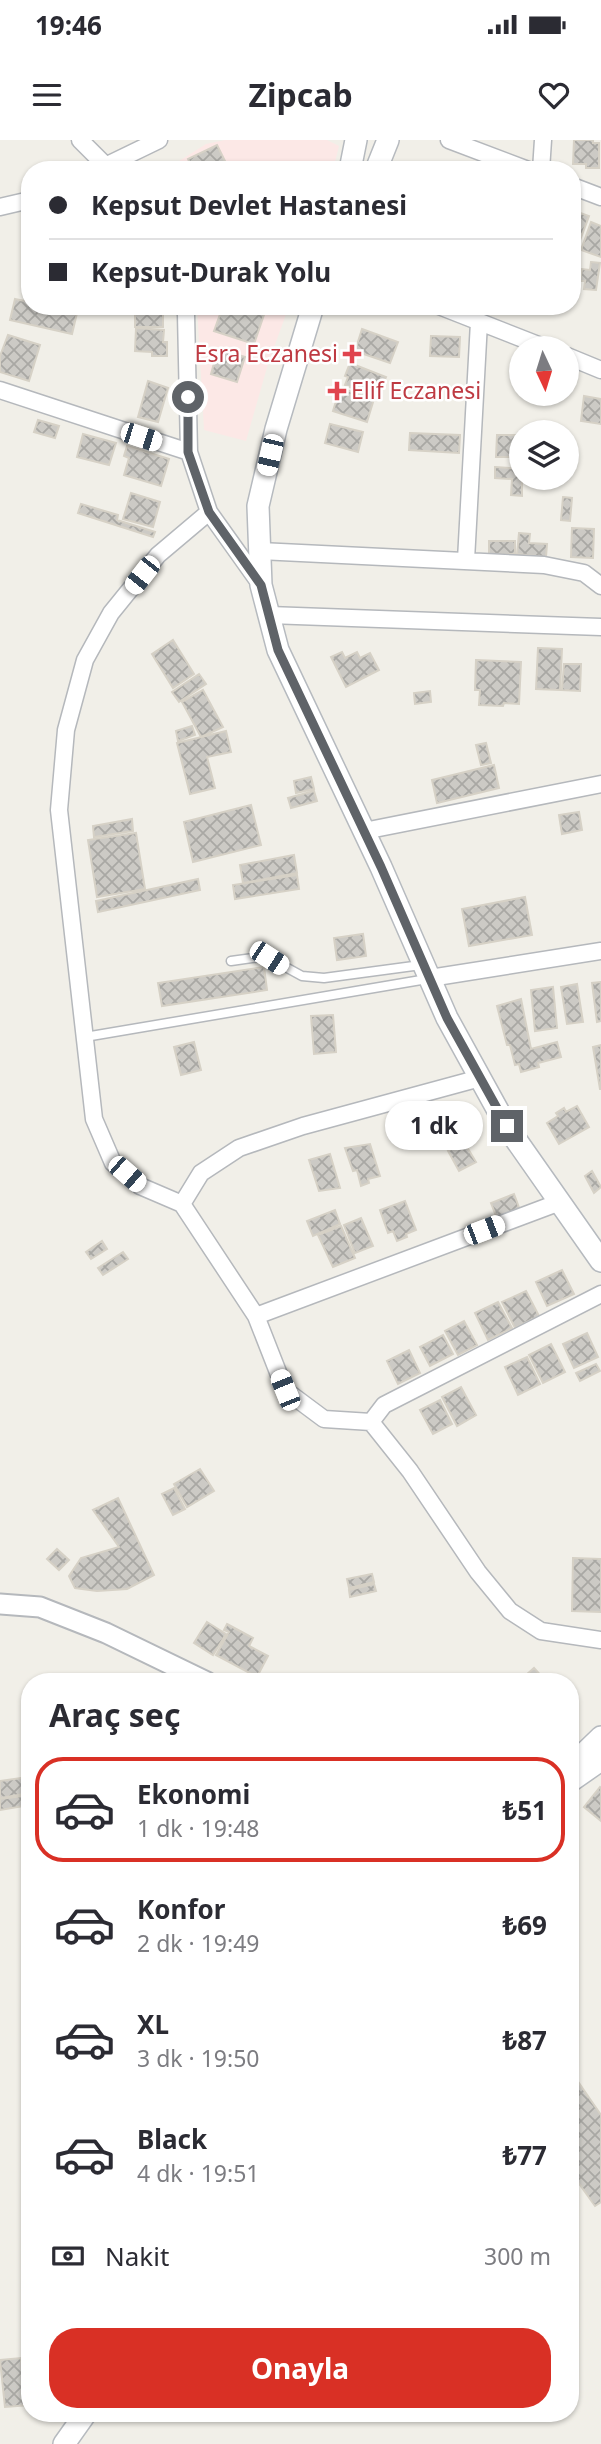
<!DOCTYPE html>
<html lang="tr">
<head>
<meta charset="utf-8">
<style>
	:root { --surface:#fff; --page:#f2f2f3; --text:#2b2b33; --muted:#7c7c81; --line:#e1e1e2; --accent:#d93025 }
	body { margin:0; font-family:"Noto Sans",sans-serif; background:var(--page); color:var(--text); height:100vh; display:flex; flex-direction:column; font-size:26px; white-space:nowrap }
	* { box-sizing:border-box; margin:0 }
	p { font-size:23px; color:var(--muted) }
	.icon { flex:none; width:38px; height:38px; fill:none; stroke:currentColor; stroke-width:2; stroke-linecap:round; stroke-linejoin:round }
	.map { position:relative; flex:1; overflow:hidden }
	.panel { position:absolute; left:21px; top:1533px; width:558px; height:749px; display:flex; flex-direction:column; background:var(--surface); border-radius:28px; box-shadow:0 2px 5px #0004 }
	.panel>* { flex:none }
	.guide { position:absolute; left:21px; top:21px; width:560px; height:154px; border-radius:28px; box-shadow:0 2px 5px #0004; display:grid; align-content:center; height:154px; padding:0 28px; background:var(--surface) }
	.needle { width:46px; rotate:176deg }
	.controls { position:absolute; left:509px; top:196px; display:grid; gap:14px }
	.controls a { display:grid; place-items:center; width:70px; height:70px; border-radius:50%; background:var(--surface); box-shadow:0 2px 5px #0004; font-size:35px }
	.end { position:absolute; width:32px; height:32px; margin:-16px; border:9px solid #5f6368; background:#fff; box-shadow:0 0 0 4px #fff }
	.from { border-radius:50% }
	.bubble { position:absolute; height:49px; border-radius:24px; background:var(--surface); box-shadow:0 2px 5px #0004; font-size:23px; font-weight:700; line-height:49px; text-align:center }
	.car { position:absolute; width:21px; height:42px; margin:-21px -10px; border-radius:9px; box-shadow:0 0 5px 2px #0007; background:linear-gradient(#fff 24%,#345 0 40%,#fff 0 76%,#345 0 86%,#fff 0) }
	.guide b { display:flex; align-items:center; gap:24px; height:66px; font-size:26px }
	.guide b+b { border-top:2px solid var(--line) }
	.guide i { width:18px; height:18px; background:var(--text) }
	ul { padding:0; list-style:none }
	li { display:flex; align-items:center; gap:21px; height:105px; margin:0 14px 10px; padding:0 14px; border:4px solid transparent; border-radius:28px }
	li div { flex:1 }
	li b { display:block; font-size:26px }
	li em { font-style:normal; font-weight:700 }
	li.selected { border-color:var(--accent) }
	li>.icon { width:63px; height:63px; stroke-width:1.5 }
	h2 { padding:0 28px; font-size:32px; line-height:84px }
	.pay { display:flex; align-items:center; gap:18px; height:77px; padding:0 28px; font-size:26px }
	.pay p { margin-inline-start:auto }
	.cta { display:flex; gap:14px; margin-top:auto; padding:14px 28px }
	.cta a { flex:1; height:80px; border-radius:28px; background:var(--accent); color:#fff; font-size:28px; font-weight:700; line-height:80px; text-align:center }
	.status { display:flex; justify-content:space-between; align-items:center; height:49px; padding:0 35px; background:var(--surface); direction:ltr }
	.status svg { height:19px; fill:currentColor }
	header { display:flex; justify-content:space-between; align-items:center; height:91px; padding:0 28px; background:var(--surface); font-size:32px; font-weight:700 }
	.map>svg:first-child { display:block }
	.medical { fill:#fce8e6 }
	.building { fill:url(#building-cross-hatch); stroke:#d6d1c6; stroke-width:2 }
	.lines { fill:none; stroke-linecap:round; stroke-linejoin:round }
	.service-casing { stroke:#b5b8bc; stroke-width:11 }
	.minor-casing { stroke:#b5b8bc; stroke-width:19 }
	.tertiary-casing { stroke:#b5b8bc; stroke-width:23 }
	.secondary-casing { stroke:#b6babf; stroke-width:24 }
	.service { stroke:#fff; stroke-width:8 }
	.minor { stroke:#fff; stroke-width:16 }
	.tertiary { stroke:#fff; stroke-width:19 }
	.secondary { stroke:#fff; stroke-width:21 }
	.route { stroke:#5f6368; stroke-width:9 }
	.health-dot { fill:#e0444e; stroke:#fff; stroke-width:2.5 }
	.labels { text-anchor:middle; stroke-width:5; stroke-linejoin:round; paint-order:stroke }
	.health-label { font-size:23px; fill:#be3a42; stroke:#fff; text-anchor:end }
</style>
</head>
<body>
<div class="status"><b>19:46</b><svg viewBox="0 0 49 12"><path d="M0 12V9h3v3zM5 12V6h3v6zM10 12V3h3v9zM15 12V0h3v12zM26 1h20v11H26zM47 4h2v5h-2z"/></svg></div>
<header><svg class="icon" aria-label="menu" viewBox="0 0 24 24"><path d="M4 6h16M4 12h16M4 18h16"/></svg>Zipcab<svg class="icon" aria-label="heart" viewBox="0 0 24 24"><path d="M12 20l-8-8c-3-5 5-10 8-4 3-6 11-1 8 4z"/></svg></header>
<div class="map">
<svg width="601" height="2304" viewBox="0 0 601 2304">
	<defs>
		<pattern id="building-cross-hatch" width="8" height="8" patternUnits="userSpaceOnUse" patternTransform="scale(1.75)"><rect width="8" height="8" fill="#cccac5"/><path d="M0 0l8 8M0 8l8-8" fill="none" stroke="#a9a8a4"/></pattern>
	</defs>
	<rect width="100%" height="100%" fill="#f1efe8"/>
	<path class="medical" d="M225 0H327L339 6 333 30H165L206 4Z
		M197 166H289L268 224 246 301 204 290Z"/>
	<path class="building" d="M574 0H593V3H599V28H586V24H573Z
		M217 5 225 21 206 30H193L188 19Z
		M572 70 589 76 572 122Z
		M591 82 601 86V117L581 110Z
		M591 122 600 123 596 150 584 149 585 141H580L582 129 590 130Z
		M15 159 30 162V166H47L77 173 72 194 10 180Z
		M135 166H163V187H135Z
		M223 166H267L254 204 214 191Z
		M136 188 164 190 163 202H167V216H152V212L135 211Z
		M362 189 398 202 390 223 355 211Z
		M8 195 40 205 29 241 0 232V216Z
		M431 196 460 197 459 217 430 216Z
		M218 209 245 217 237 242 211 234Z
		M350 223 386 237 377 258 345 245 348 237 345 236Z
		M148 241 168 248 158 282 138 277Z
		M340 248 374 259 367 282 333 271Z
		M584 256 601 259V284L581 281Z
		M38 280 59 286 55 298 34 292Z
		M330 284 363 292 358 312 325 303Z
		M410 293 460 295 459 313 409 310Z
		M83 294 116 303 109 325 77 317Z
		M497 295H522V317H496Z
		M127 306 169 319 161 346 124 335 129 318 124 316Z
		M495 327 522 329V356L511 355 512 339 495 338Z
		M131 353 160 362 153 387 123 379Z
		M563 357 572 358 570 381 561 380Z
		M81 364 118 375 117 380 155 392 153 397 78 373Z
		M572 388 594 389 593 418 571 417Z
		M519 393 530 394 529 403 547 404 546 417 517 414Z
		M489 401H515V414H489Z
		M173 500 194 534 173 548 152 514Z
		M538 508 562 509 560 550 536 549Z
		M342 512 345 518 357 512 360 518 370 513 379 530 346 547 331 517Z
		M476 520 521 522 519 564 504 563 503 566 479 565 480 550H475Z
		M564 524H581L580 551 562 550Z
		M199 534 206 544 179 562 172 552Z
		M203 550 223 587 201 597 182 562Z
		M430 551 431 562 415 564 414 553Z
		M192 586 195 595 178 601 176 591Z
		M226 591 231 612 207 617 215 648 190 654 177 603Z
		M486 603 491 623 481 625 476 605Z
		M494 625 499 648 437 663 432 640Z
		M311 637 314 649 296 653 294 641Z
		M314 651 317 661 291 668 288 658Z
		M251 665 261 705 193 722 184 682Z
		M579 672 582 690 562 694 559 675Z
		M132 679 133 691 94 697 93 686Z
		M136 693 145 749 97 757 88 700Z
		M294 715 297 733 243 743 240 725Z
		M297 735 299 749 235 759 233 745Z
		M198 739 200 750 98 772 96 761Z
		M525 757 532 795 469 806 462 769Z
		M363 794 366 816 337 820 334 798Z
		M264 827 267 850 162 866 158 843Z
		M601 842V881L597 882 592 843Z
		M577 844 583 882 567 884 561 847Z
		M553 847 557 888 535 891 531 850Z
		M521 859 531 909 557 902 561 917 538 923 539 927 521 932 519 924 515 925 510 905H507L497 866Z
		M333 875 336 912 314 914 311 876Z
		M194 902 201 930 181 935 174 907Z
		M601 905V949H600L593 907Z
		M577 966 589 987 559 1004 547 983 558 976 556 973 564 968 566 972Z
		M464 1002 476 1022 459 1031 448 1011Z
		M370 1004 380 1036 368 1039 369 1043 361 1046 357 1030 353 1031 345 1008Z
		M330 1014 340 1048 319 1051 309 1020Z
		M592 1031 601 1047 594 1053 585 1036Z
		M514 1054 521 1073 498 1081 491 1063Z
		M405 1061 416 1090 406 1094 407 1097 397 1101 393 1091 388 1093 380 1070Z
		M335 1070 340 1084 313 1096 307 1081Z
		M361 1078 373 1106 355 1113 344 1085Z
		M341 1086 355 1118 333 1127 318 1095Z
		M102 1101 107 1109 91 1119 86 1112Z
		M123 1112 128 1119 103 1135 98 1128Z
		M562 1130 574 1154 547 1166 536 1142Z
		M526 1151 539 1176 515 1188 502 1162Z
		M498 1162 512 1188 488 1200 475 1173Z
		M464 1181 477 1205 458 1215 445 1191Z
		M587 1193 598 1217 574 1228 563 1204Z
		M443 1195 453 1214 430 1226 420 1207Z
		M551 1204 565 1232 543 1243 529 1215Z
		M409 1210 420 1233 398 1244 387 1221Z
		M527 1217 540 1244 518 1255 505 1227Z
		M596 1224 600 1231 580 1241 576 1233Z
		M461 1247 476 1275 457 1286 442 1257Z
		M440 1260 452 1284 433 1294 420 1270Z
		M200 1329 214 1351 187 1367 174 1344Z
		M174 1348 185 1369 173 1375 162 1354Z
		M118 1358 154 1435 127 1449 97 1451 75 1448 69 1436 81 1418 119 1407 93 1370Z
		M57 1409 69 1420 59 1430 47 1419Z
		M573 1418 601 1419V1472L572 1471Z
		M372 1434 374 1442 349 1448 347 1439Z
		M374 1444 376 1451 350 1457 349 1450Z
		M207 1482 226 1494 213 1515 194 1503Z
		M227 1484 253 1498 249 1506 268 1516 257 1537 216 1515 229 1492 224 1490Z
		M534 1528 545 1540 542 1542H532L526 1535Z
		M29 1637 30 1653 0 1658V1641Z
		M600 1647 601 1648V1681L584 1667Z
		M30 1655V1665L0 1670V1659Z
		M579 1943 601 1975V2062L595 2066 570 2031V1949Z
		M21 2218 22 2225H28L30 2231V2265L5 2267 0 2220Z"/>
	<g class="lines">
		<defs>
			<path id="service" d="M231 821 260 817 269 818 302 836 324 838 421 825
				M85 897 427 839"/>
			<path id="minor" d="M80 0 110 30
				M449 0 528 30
				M97 30 159 0
				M541 30 543 0
				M572 46 601 57
				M0 67 30 60
				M183 166 186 174 189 312 209 372 261 445
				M439 166 546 208
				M567 216 601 230
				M0 250 189 312
				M209 372 158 415 111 473 85 520 66 590 59 670 94 979 113 1023 140 1046 182 1064 256 1176 285 1250 324 1279 371 1282 410 1331 478 1432 510 1471 541 1491 601 1500
				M260 411 544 425 584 433 601 446
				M466 420 479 182
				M269 475 601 487
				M364 691 601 644
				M430 838 601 811
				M182 1064 201 1033 239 1008 303 986 480 938
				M256 1176 560 1062
				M371 1282 384 1265 601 1154"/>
			<path id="tertiary" d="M0 1464 40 1467 106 1493 207 1542"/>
			<path id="secondary" d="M350 30 356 0
				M376 30 388 0
				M313 166 276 289 258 366 261 445 278 510 381 727 447 878 507 987 601 1121
				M570 1627 601 1597
				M572 1640 601 1620
				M64 2304 86 2273"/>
		</defs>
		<use href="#service" class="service-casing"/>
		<use href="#minor" class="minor-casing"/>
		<use href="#tertiary" class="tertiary-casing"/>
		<use href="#secondary" class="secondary-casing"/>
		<use href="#service" class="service"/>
		<use href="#minor" class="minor"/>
		<use href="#tertiary" class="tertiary"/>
		<use href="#secondary" class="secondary"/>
	</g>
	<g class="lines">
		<path class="route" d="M188 257V312L209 372 261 445 278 510 381 727 447 878 507 986"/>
	</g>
	<g class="health-dot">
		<path d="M348.5 203.5h7v7h7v7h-7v7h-7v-7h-7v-7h7z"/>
		<path d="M333.5 240.5h7v7h7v7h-7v7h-7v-7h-7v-7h7z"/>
	</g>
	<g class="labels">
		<g class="health-label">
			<text x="338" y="222">Esra Eczanesi</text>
			<text x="351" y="259" text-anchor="start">Elif Eczanesi</text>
		</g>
	</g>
</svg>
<div class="controls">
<a><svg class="needle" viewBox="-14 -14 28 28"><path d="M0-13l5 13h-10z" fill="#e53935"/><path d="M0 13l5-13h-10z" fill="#7c7c81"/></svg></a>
<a><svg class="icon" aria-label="layers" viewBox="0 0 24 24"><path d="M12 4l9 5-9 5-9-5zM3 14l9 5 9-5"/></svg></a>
</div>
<i class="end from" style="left:188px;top:257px"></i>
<i class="end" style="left:507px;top:986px"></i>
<div class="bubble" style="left:385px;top:961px;width:98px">1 dk</div>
<i class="car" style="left:141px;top:297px;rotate:108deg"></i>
<i class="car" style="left:270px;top:315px;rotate:193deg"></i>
<i class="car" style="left:142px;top:435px;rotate:218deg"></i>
<i class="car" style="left:269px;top:818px;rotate:123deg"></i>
<i class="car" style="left:127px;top:1034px;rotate:131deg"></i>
<i class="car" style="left:484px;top:1090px;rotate:69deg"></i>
<i class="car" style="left:285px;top:1250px;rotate:338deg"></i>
<div class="guide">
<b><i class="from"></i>Kepsut Devlet Hastanesi</b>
<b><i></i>Kepsut-Durak Yolu</b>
</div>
<section class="panel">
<h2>Araç seç</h2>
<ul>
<li class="selected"><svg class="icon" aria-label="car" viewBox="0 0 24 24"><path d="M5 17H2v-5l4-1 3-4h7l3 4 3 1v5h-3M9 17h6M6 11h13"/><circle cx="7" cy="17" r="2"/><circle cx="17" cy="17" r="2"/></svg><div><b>Ekonomi</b><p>1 dk · 19:48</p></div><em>₺51</em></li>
<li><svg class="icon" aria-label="car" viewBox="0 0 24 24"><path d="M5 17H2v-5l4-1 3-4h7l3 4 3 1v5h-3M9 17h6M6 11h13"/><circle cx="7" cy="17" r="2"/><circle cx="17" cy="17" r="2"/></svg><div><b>Konfor</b><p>2 dk · 19:49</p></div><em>₺69</em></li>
<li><svg class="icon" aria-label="car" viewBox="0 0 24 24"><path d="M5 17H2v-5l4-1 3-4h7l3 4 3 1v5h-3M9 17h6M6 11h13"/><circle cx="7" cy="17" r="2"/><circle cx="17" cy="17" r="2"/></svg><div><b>XL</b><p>3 dk · 19:50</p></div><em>₺87</em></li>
<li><svg class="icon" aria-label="car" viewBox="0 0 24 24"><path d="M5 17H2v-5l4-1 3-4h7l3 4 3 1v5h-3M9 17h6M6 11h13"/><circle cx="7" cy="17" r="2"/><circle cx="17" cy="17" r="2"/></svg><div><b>Black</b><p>4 dk · 19:51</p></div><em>₺77</em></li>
</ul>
<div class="pay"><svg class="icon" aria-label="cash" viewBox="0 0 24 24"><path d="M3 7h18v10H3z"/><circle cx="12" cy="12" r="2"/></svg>Nakit<p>300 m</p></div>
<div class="cta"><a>Onayla</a></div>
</section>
</div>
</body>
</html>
